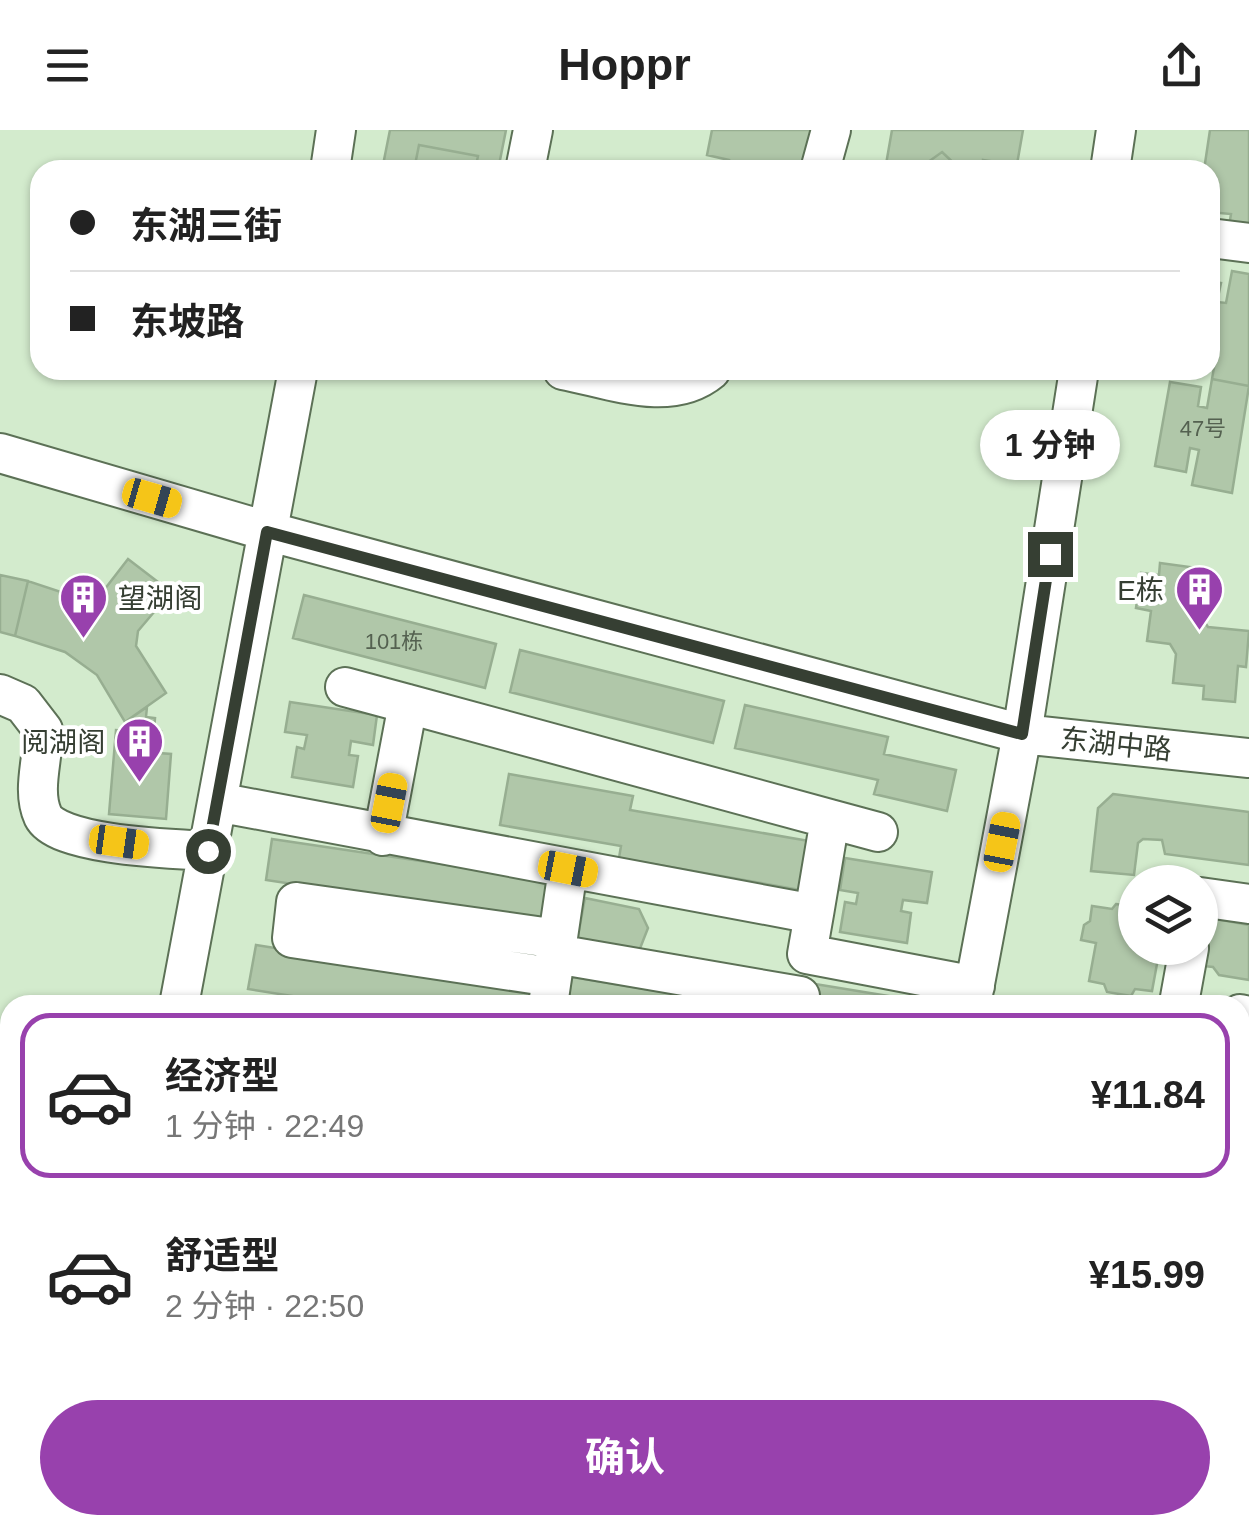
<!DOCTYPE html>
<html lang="zh">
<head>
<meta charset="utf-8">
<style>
	:root { --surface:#fff; --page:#f2f2f2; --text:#222; --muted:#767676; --line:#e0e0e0; --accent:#9841ad }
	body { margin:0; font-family:Helvetica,"Noto Sans SC",sans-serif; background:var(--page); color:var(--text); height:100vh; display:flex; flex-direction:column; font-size:38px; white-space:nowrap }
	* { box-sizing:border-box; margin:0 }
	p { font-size:32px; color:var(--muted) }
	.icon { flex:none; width:55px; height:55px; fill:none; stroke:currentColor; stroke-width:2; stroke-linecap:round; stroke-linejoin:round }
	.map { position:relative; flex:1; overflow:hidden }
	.side { position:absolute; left:0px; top:865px; width:1250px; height:540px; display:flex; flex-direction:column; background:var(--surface); border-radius:30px 30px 0 0; box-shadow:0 2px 8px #0004 }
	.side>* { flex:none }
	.hud { position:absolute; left:30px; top:30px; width:1190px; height:220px; border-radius:30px; box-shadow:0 2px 8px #0004; display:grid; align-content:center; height:220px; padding:0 40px; background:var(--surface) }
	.tools { position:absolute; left:1118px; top:735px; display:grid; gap:20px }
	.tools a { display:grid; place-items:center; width:100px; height:100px; border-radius:50%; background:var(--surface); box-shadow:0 2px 8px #0004; font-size:50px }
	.end { position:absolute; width:45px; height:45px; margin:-22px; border:12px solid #363f33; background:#fff; box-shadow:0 0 0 5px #fff }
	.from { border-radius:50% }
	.bubble { position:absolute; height:70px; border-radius:35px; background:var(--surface); box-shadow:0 2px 8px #0004; font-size:32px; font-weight:700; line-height:70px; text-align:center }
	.car { position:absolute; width:30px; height:60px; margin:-30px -15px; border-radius:12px; box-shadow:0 0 8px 2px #0007; background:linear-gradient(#f5c518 24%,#345 0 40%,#f5c518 0 76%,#345 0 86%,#f5c518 0) }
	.hud b { display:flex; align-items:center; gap:35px; height:95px; font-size:38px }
	.hud b+b { border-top:2px solid var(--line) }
	.hud i { width:25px; height:25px; background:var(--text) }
	ul { padding:18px 0 0; list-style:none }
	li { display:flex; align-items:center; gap:30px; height:165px; margin:0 20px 15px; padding:0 20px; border:5px solid transparent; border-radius:30px }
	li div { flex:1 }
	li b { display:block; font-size:38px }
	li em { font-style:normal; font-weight:700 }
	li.active { border-color:var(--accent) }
	li>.icon { width:90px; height:90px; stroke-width:1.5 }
	.cta { display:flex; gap:20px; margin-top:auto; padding:20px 40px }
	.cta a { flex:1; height:115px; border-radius:60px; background:var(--accent); color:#fff; font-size:40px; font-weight:700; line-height:115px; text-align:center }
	header { display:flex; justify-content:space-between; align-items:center; height:130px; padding:0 40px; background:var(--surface); font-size:45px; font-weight:700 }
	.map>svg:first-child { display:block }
	.water { fill:#85c074; stroke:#6d9960; stroke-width:2.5 }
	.building { fill:#b0c7a9; stroke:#97ae91; stroke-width:2.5 }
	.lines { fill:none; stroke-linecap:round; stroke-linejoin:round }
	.minor-casing { stroke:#5c7156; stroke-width:42 }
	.major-casing { stroke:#7ab16a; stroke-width:52 }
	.minor { stroke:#fff; stroke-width:38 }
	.major { stroke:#c5f5b8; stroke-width:48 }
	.route { stroke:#363f33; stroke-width:12 }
	.labels { text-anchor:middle; stroke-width:8; stroke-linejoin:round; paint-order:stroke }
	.number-label { font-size:22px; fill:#546150 }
	.poi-label { font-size:28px; fill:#363f33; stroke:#fff; text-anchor:end }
	.street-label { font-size:28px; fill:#363f33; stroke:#fff }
</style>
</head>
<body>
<header><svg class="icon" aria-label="menu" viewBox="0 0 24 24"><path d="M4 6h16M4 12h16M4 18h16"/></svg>Hoppr<svg class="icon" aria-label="share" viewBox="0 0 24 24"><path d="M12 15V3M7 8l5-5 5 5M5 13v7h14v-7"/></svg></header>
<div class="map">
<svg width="1249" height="1405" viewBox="0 0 1249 1405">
	<rect width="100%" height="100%" fill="#d3ebcd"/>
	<path class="water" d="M0 1133 10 1138V1395H562L583 1405H0Z"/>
	<path class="building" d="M390 0H506L498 40H382Z
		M712 0H815L807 40H727L729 30 707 25Z
		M892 0H1023L1016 40H885Z
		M1210 0H1249V99L1229 96 1231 84 1210 82V40H1204Z
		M419 15 478 26 475 40H414Z
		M942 22 961 40H917Z
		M983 30 1017 35 1016 40H982Z
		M1232 141 1249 144V256L1212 249 1218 215 1210 214V151L1221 153 1217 172 1226 173Z
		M1212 249 1249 256 1232 363 1192 355 1199 320 1190 318 1186 342 1155 336 1170 252 1201 257 1198 276 1207 278Z
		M128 429 171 462 138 501 136 516 166 563 125 592 97 545 65 522 15 506 28 451 94 473Z
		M1160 433 1197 438 1192 473 1208 497 1249 501 1246 537 1238 536 1235 572 1203 569 1204 556 1173 553 1176 524 1170 514 1147 511 1151 481 1136 478 1141 443 1159 445Z
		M0 445 28 451 15 506 0 502Z
		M304 465 496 514 485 558 293 508Z
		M520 520 724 571 713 613 510 562Z
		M290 572 377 585 373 615 351 611 349 625 358 626 353 657 292 647 297 617 304 619 307 605 285 602Z
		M745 575 888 607 884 624 956 640 947 681 874 664 878 650 735 618Z
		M147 577 146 587 155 588 154 600 161 601 159 623 171 624 166 689 109 684 116 600 130 601 131 588Z
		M509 644 633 666 630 680 809 711 800 760 619 728 621 716 500 695Z
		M1113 664 1249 682V735L1165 724 1162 710 1143 709 1138 713 1134 745 1091 741 1098 678Z
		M272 709 549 750 543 792 266 750Z
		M845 728 932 742 927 773 903 770 901 781 911 783 907 813 840 802 845 772 856 774 858 763 840 760Z
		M585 768 639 779 648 798 639 821 576 817Z
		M1116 774 1135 777V818H1172L1171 825 1159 823 1152 861 1135 859 1131 866 1107 862 1104 854 1089 851 1096 813 1081 810 1084 795 1090 791 1092 776 1112 779Z
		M1116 774 1135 777V818H1172L1171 825 1159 823 1152 861 1135 859 1131 866 1107 862 1104 854 1089 851 1096 813 1081 810 1084 795 1090 791 1092 776 1112 779Z
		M1210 788 1249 795V850L1219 845 1213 837 1203 836Z
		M256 815 533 859 531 875H349L248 859Z
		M572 847 743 875H567Z
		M815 854 907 869 906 875H812Z
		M1240 898 1249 900V954L1240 953Z
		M1240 1013 1249 1014V1071L1240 1069Z
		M1240 1201 1249 1203V1258L1240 1257Z
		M1240 1328 1249 1329V1383L1240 1382Z"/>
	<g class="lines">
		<defs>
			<path id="minor" d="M330 40 336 0
				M525 40 533 0
				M820 40 831 0
				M1110 40 1116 0
				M1210 108 1249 113
				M563 240C611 249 670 274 711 240
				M0 323 267 401 1022 604 1249 628
				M345 557 408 574
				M0 564 23 574 43 600C44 627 31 660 43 686 58 716 175 719 208 721
				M217 672 814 784 807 824 975 856
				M830 689 878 702
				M383 706 408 574 830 689 814 784
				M1200 767 1249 774
				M556 824 800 866
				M552 847 292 808 296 772 558 809
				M1179 873 1189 818
				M179 875 298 240
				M548 875 568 739
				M971 875 1022 604 1079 240
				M1240 884 1249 886
				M1240 971 1249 973
				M1240 1183 1249 1185
				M1240 1307 1249 1308"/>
			<path id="major" d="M0 1002 10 1007
				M0 1044 10 1049
				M727 1395 755 1405
				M822 1395 858 1405"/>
		</defs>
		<use href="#minor" class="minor-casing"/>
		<use href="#major" class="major-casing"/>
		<use href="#minor" class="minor"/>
		<use href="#major" class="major"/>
	</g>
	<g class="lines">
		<path class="route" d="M208 721 267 402 1022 604 1050 424"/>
	</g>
	<defs>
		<symbol id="building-pin" viewBox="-11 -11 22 30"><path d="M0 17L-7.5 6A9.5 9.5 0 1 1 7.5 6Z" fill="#9841ad" stroke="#fff"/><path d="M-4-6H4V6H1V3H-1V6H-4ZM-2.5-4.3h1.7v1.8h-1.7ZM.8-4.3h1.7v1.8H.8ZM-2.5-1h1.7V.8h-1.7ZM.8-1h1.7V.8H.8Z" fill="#fff"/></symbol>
	</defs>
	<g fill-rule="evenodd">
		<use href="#building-pin" x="1172" y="432" width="55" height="75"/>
		<use href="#building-pin" x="56" y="440" width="55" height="75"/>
		<use href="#building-pin" x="112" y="584" width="55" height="75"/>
	</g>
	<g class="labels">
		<g class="number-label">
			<text x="1203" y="306">47号</text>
			<text x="394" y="519">101栋</text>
		</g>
		<g class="poi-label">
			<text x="1164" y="470">E栋</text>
			<text x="118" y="478" text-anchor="start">望湖阁</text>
			<text x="105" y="622">阅湖阁</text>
		</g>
		<g class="street-label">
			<text transform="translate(1116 614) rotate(6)" y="10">东湖中路</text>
		</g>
	</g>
</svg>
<div class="tools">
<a><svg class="icon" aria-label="layers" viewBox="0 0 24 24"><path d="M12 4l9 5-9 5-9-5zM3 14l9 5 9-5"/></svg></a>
</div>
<i class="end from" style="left:208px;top:721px"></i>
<i class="end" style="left:1050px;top:424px"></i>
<div class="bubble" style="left:980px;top:280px;width:140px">1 分钟</div>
<i class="car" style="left:152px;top:368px;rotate:106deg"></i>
<i class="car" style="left:389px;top:673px;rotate:11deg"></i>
<i class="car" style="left:119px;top:712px;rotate:98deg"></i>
<i class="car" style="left:1002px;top:712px;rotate:11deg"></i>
<i class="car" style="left:568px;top:739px;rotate:101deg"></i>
<div class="hud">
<b><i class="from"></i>东湖三街</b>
<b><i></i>东坡路</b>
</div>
<section class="side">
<ul>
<li class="active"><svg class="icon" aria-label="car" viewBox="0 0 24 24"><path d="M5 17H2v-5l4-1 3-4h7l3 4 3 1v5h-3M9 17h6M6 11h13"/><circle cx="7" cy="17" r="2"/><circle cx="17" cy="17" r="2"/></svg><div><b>经济型</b><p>1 分钟 · 22:49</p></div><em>¥11.84</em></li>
<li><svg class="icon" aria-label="car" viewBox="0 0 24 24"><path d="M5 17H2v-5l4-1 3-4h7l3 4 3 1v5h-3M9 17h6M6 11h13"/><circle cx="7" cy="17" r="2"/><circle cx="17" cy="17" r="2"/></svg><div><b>舒适型</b><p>2 分钟 · 22:50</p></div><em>¥15.99</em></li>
</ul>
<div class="cta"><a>确认</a></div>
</section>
</div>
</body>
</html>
